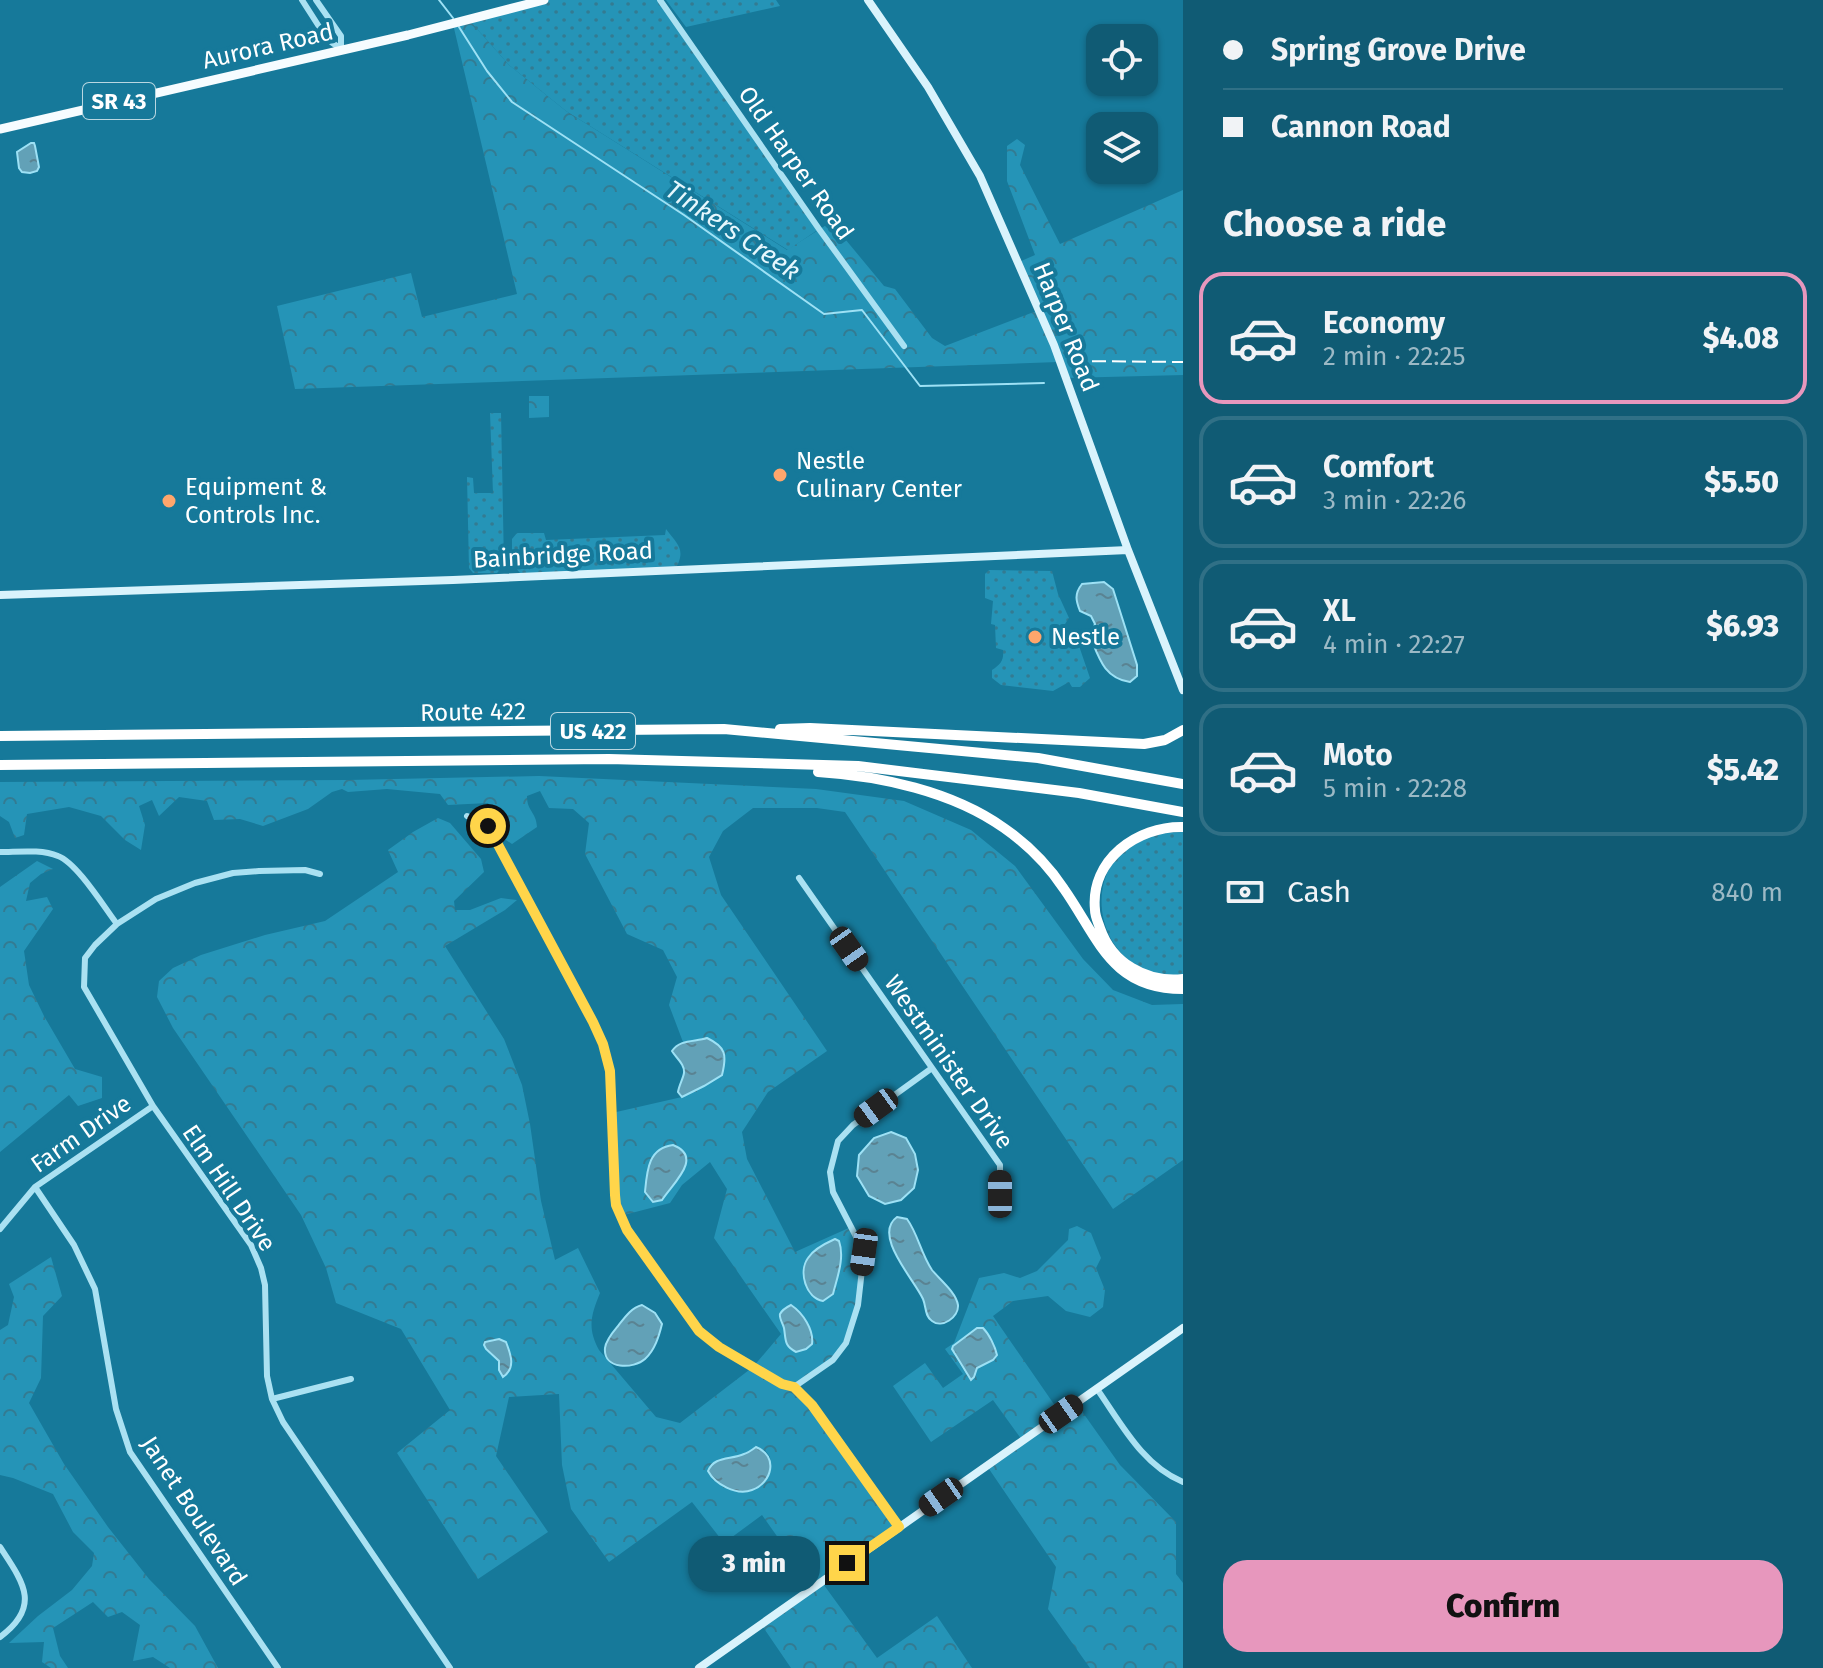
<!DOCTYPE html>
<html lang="en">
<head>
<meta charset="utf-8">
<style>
	:root { --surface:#105b74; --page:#196179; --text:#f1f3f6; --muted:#9cb9c5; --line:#307086; --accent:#e797bd }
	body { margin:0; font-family:"Fira Sans",sans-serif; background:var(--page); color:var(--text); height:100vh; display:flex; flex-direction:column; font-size:30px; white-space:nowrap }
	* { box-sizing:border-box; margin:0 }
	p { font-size:26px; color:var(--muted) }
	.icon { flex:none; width:44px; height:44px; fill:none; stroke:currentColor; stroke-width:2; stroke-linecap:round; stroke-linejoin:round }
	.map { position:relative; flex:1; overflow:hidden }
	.sheet { display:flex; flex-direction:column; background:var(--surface); width:640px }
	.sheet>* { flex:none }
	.top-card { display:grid; align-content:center; height:176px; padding:0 40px; background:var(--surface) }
	.controls { position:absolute; left:1086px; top:24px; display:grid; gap:16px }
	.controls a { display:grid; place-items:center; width:72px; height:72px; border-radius:16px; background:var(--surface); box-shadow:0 2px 6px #0004; font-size:40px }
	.end { position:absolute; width:36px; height:36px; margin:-18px; border:10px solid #ffd54a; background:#111; box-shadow:0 0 0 4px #111 }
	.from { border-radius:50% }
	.bubble { position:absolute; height:56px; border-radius:24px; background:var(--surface); box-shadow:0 2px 6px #0004; font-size:26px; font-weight:800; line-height:56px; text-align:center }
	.car { position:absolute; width:24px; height:48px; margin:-24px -12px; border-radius:10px; box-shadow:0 0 6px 2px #0007; background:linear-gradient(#222 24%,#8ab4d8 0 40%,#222 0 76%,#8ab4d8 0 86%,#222 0) }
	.top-card b { display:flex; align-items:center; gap:28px; height:76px; font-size:30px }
	.top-card b+b { border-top:2px solid var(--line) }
	.top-card i { width:20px; height:20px; background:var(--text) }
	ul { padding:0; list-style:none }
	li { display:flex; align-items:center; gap:24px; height:132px; margin:0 16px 12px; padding:0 24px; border:4px solid var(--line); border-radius:24px }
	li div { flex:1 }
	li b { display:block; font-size:30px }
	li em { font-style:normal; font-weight:800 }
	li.active { border-color:var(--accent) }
	li>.icon { width:72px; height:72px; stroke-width:1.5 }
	h2 { padding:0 40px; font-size:36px; line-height:96px }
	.pay { display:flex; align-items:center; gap:20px; height:88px; padding:0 40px; font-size:30px }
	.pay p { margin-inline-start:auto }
	.cta { display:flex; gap:16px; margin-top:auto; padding:16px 40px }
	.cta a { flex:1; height:92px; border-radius:24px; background:var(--accent); color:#111; font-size:32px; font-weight:800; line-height:92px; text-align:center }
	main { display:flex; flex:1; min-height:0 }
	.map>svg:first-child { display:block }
	.grass { fill:url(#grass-dots) }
	.forest { fill:url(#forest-crowns); fill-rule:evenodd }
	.water { fill:url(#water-ripples); stroke:#9de1f5; stroke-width:2 }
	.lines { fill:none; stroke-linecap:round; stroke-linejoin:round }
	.stream { stroke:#9de1f5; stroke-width:2 }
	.street { stroke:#aae1f2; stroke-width:6 }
	.secondary { stroke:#d9f3fc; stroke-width:8 }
	.primary { stroke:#f6fcff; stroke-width:9 }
	.highway { stroke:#fff; stroke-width:10 }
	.rail { stroke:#fff; stroke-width:2; stroke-dasharray:14 6; stroke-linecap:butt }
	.route { stroke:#ffd54a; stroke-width:10 }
	.poi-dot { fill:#ffa66c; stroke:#16799a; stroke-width:3 }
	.labels { text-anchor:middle; stroke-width:8; stroke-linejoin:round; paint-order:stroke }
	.shield { fill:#16799a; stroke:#b9d7e1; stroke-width:2 }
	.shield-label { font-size:22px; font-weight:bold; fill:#fff }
	.street-label { font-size:24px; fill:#fff; stroke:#16799a }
	.poi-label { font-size:24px; fill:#fff; stroke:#16799a; text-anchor:start }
	.water-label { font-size:26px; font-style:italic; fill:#e6f7fd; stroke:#16799a }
</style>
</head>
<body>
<main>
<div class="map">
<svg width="1183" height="1668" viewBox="0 0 1183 1668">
	<defs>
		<pattern id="grass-dots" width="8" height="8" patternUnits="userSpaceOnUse" patternTransform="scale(2)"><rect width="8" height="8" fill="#2594b7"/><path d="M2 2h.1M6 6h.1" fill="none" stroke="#337b92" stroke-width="1.8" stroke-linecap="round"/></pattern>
		<pattern id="forest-crowns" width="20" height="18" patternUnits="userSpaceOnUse" patternTransform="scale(2)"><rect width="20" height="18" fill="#2594b7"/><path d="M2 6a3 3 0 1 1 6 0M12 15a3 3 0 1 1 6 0" fill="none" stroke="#337b92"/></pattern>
		<pattern id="water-ripples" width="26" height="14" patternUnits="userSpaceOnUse" patternTransform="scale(2)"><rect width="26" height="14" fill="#62a1b7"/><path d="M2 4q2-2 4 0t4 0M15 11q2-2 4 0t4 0" fill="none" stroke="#5a8392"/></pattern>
	</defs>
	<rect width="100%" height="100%" fill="#16799a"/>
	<path class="grass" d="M544 0H660L819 229 788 250 566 111 509 65 469 20Z
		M666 0H776L780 6 686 27Z
		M490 413H501L504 565 497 573H473L469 568 467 477 473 478 474 493H493Z
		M666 529C679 546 686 550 675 570L523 577 512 563V539L517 533H544L546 540 665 535Z
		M989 570 1052 571 1058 594 1069 618 1063 627 1069 641 1078 643 1090 678 1080 687H1072L1069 682 1053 691 1001 685 992 678V670C1001 664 1004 660 1003 650L996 648 995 625 991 624 993 601 985 598V574Z
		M1183 832V977C1173 976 1162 976 1152 974 1147 973 1141 968 1136 965 1097 942 1088 880 1125 849 1142 835 1162 833 1183 832Z"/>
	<path class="forest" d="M469 20 509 65 566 111 787 250 831 222 884 286 895 289 932 338 945 346 1039 310 1019 262 1035 255 1007 181V146L1017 139 1025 145 1020 165 1060 244 1183 190V375L1066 378 1058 362 295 389 277 306 411 273 422 317 517 294 453 24Z
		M529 396H549V417L529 418Z
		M539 776 816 789 904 801 971 830 1015 866 1083 959 1113 990 1152 1005 1183 1004V1160L1113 1209 845 812 817 808H753L723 831 709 857 721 895 827 1051 768 1092 742 1132 747 1159 795 1252 851 1227 864 1252 858 1305 846 1343 833 1360 794 1387 812 1405 895 1526 845 1560 821 1581 877 1658 937 1616 972 1668H791L761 1624 813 1587 762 1515 724 1543 692 1502 609 1562 571 1509 562 1465 559 1394 509 1397 496 1456 548 1532 478 1579 397 1453 450 1410 401 1329 336 1303 326 1268 301 1215 173 1028 157 997 159 981 173 968 201 955 265 935 325 921 398 872 388 850 413 832 438 818 450 823 481 859 484 872 454 901 455 910H470L501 898 517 900 505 910 445 946 504 1039 522 1085 530 1124 541 1201 555 1260 578 1248 600 1293C591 1315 587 1328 599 1350L656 1417 680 1423 753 1367 781 1334 714 1238 727 1189 710 1162 682 1185 670 1203 620 1216 616 1205 612 1113 682 1097 704 1086 722 1075 696 1041 683 1042 669 1005 677 977 663 950 627 934 585 854 589 823 573 809 549 808 540 791 527 796C527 812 536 811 537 827L512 844 503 838 498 819 488 803 448 805 440 794 387 789 348 792 342 789 332 792 308 809 263 826 240 819 214 820 207 801 179 797 159 816 152 800 139 806 145 825 141 850 125 840 101 816 69 807 27 814 24 835 15 838 9 822 0 816V782L348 780ZM765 1450 770 1457 771 1469 751 1491 732 1490 713 1480 709 1466 714 1462Z
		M37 861 53 869 41 874 30 883 26 901 47 897 53 909 24 951 29 985 44 1016 75 1069 102 1077V1098L78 1106 69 1095 0 1152V887Z
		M1077 1226 1091 1233 1101 1258 1096 1268 1105 1290 1103 1307 1090 1317 1066 1311 1048 1296 1013 1301 993 1316 1060 1413 1076 1403 1120 1465 1176 1522V1574L1183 1583V1668H1090L1048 1609 1056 1567 987 1466 1022 1440 993 1400 931 1442 893 1386 925 1363 943 1388 963 1374 945 1349 954 1343 979 1278 1004 1273 1020 1278 1037 1271 1068 1240 1069 1229ZM986 1330 988 1337 995 1347 993 1360 977 1369 974 1377H968L954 1355 959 1341Z
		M51 1257 62 1296 43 1316 41 1378 29 1403 64 1464 108 1527 149 1579 195 1626 218 1668H170L153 1657 133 1661 140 1625 122 1612 108 1617 93 1602 53 1628 60 1656 68 1668H51L42 1662 44 1642 9 1643 38 1616 72 1590 92 1566 94 1553 73 1532 53 1494 13 1478 0 1475V1330L8 1325 14 1297 9 1284Z"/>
	<path class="water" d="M31 143H34L35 146 39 167 37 171 30 173 22 172 19 168 17 152Z
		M1104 582 1113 589 1137 665V676L1130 682C1104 678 1099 658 1090 636L1095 624 1091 616 1080 611C1076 601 1074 594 1082 584Z
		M707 1038C726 1047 727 1055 722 1075L704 1086 682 1097 678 1092C679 1085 683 1079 684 1073 685 1064 676 1058 672 1051 680 1039 695 1042 707 1038Z
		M891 1132 906 1138 915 1154 918 1170 914 1188 901 1200 885 1204 869 1196 857 1176 859 1155 874 1138Z
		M673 1145C704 1157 673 1183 662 1200L653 1202 645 1192C647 1171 648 1148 673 1145Z
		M897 1217 907 1219C918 1234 921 1254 932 1270 939 1279 956 1292 958 1305 959 1317 942 1329 932 1321 925 1317 926 1306 923 1299 914 1279 872 1235 897 1217Z
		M835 1239 839 1241C845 1258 837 1278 833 1294L823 1301C806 1298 798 1272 808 1258 813 1250 826 1243 835 1239Z
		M642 1305 655 1313 662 1324C659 1336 655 1350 645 1359 634 1369 603 1370 605 1348 606 1340 613 1332 618 1326 625 1317 631 1308 642 1305Z
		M791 1305C803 1313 814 1330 812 1344L806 1349 796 1352C784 1346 786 1340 784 1328 783 1324 779 1318 780 1314 782 1310 787 1307 791 1305Z
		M977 1328H983C989 1334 995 1346 997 1355L993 1360 977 1368 974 1377 971 1380 952 1349 953 1346Z
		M499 1339 506 1342C511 1355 516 1368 503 1377L499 1370V1361L486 1349 484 1345 485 1342Z
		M756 1447C779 1456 772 1483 752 1490 736 1496 715 1484 708 1471 714 1456 730 1460 744 1454 748 1453 752 1450 756 1447Z"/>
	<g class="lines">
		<path class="stream" d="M439 0 453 18
			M459 27 487 71 512 102 684 215 824 314 862 310 920 386 1044 383"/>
		<path class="street" d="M302 0 327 39 341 49
			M316 0 341 36V49
			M660 0 819 229 904 346
			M467 816 488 826 593 1022 603 1044 610 1071 615 1195 616 1205 627 1230 699 1331 719 1347 782 1384 794 1387 812 1405 899 1527
			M0 852C18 852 41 849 58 856 77 863 104 907 117 924
			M320 874 305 870 259 871 233 873 195 883 156 899 117 924 95 945 85 958 84 987 91 999 153 1106 251 1245 261 1268 265 1285 267 1376 272 1399 283 1422 450 1668
			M799 878 1000 1165V1194
			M35 1187 74 1245 95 1289 116 1409 130 1452 278 1668
			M0 1229 35 1187 153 1106
			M794 1387 833 1360 846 1343 858 1305 864 1252 833 1192 830 1172 838 1141 853 1125 932 1068
			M1097 1389C1121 1423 1142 1465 1183 1482
			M272 1399 351 1379
			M0 1547C23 1582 42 1606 0 1637"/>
		<path class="secondary" d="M868 0 928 87 980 176 1054 345 1128 550 1183 690
			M0 595 453 580 1128 550
			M699 1668 1183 1328"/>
		<path class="primary" d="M0 129 408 35 544 0"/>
		<path class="highway" d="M780 729 810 728 1144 744 1165 740 1183 730
			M0 736 724 729 1038 758 1183 784
			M0 765 609 759 858 766 1079 793 1183 812
			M818 772C880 776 952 791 1004 828 1027 844 1048 865 1064 889 1099 939 1111 989 1183 989
			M1183 827C1137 826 1090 860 1095 910 1095 916 1098 922 1100 928 1112 963 1146 983 1183 979"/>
		<path class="rail" d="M1072 361 1183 362"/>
	</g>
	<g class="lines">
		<path class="route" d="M488 826 593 1022 603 1044 610 1071 615 1195 616 1205 627 1230 699 1331 719 1347 782 1384 794 1387 812 1405 899 1527 847 1563"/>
	</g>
	<g class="poi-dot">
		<circle cx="780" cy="475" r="8"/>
		<circle cx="169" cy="501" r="8"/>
		<circle cx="1035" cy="637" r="8"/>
	</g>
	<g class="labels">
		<g class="shield">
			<rect x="83" y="83" width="72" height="36" rx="6"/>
			<rect x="551" y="713" width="84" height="36" rx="6"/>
		</g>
		<g class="shield-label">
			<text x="119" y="109">SR 43</text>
			<text x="593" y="739">US 422</text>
		</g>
		<g class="street-label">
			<text transform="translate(268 46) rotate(-13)" y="8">Aurora Road</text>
			<text transform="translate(796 163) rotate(55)" y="8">Old Harper Road</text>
			<text transform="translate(1066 327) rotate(68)" y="8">Harper Road</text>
			<text transform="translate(563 555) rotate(-3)" y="8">Bainbridge Road</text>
			<text transform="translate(473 712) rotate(-1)" y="8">Route 422</text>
			<text transform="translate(949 1062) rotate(55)" y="8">Westminister Drive</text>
			<text transform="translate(81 1134) rotate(-35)" y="8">Farm Drive</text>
			<text transform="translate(229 1188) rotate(56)" y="8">Elm Hill Drive</text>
			<text transform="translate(194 1511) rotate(57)" y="8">Janet Boulevard</text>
		</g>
		<g class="poi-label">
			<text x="796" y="469">Nestle<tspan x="796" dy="28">Culinary Center</tspan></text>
			<text x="185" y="495">Equipment &amp;<tspan x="185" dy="28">Controls Inc.</tspan></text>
			<text x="1051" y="645">Nestle</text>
		</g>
		<g class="water-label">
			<text transform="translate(733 230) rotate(34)" y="9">Tinkers Creek</text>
		</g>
	</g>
</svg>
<div class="controls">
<a><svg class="icon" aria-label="locate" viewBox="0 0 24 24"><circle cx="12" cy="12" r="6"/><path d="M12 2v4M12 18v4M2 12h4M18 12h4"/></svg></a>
<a><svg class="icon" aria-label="layers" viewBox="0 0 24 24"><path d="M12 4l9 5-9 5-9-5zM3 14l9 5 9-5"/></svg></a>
</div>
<i class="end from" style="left:488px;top:826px"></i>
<i class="end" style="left:847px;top:1563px"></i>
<div class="bubble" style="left:688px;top:1536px;width:132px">3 min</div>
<i class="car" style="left:849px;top:949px;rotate:145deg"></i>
<i class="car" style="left:876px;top:1108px;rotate:234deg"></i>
<i class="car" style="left:1000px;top:1194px;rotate:0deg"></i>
<i class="car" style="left:864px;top:1252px;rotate:188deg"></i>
<i class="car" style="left:1061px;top:1414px;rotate:55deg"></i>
<i class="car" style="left:941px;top:1497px;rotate:235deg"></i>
</div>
<section class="sheet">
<div class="top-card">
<b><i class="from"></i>Spring Grove Drive</b>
<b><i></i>Cannon Road</b>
</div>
<h2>Choose a ride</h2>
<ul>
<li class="active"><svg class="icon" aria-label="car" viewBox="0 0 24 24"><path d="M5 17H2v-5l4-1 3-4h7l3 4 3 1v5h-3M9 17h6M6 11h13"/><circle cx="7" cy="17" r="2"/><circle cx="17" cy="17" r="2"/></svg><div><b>Economy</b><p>2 min · 22:25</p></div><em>$4.08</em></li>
<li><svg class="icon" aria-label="car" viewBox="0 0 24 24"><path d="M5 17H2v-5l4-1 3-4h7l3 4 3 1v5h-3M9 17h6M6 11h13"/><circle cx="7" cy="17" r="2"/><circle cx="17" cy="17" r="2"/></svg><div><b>Comfort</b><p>3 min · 22:26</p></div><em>$5.50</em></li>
<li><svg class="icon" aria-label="car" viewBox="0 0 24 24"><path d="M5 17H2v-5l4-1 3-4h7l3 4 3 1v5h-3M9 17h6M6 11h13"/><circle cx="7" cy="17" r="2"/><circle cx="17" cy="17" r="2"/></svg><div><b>XL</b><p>4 min · 22:27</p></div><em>$6.93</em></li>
<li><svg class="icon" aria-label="car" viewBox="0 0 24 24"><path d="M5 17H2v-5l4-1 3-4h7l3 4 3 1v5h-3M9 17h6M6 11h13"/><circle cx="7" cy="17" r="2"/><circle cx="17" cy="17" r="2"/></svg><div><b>Moto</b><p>5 min · 22:28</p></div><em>$5.42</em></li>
</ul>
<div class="pay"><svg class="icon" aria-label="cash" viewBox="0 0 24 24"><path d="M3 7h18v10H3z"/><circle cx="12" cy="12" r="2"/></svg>Cash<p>840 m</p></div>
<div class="cta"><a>Confirm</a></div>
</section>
</main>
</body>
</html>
